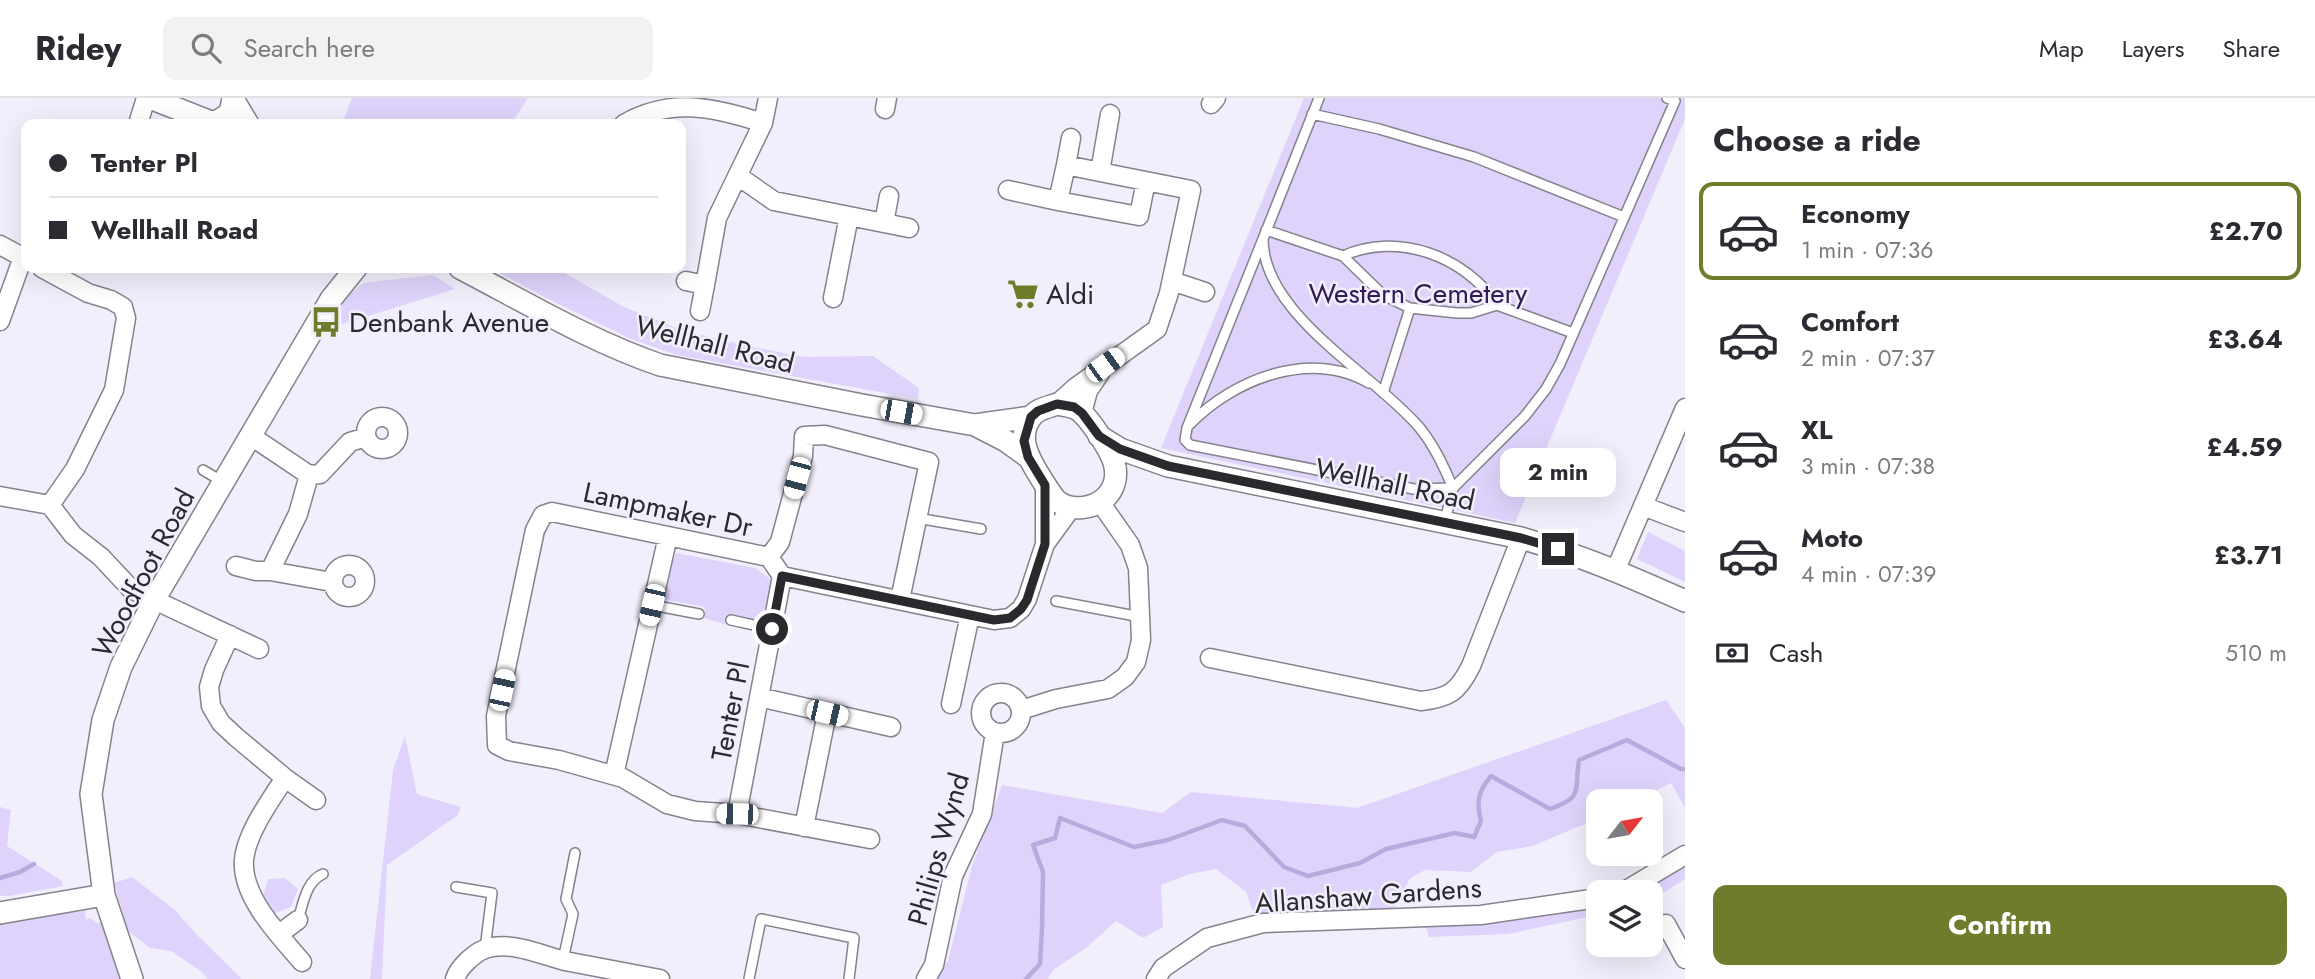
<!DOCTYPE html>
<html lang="en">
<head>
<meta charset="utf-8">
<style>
	:root { --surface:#fff; --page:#f2f2f3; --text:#2b2b33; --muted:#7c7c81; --line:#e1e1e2; --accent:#6e7d2b }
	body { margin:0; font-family:Jost,sans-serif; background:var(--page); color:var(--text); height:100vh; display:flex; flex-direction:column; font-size:26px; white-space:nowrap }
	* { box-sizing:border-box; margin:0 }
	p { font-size:23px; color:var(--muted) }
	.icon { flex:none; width:38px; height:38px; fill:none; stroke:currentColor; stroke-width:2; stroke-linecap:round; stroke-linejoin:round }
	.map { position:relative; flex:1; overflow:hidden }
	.panel { display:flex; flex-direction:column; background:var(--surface); width:630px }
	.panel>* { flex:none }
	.hud { position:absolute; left:21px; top:21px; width:665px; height:154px; border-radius:14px; box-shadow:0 7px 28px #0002; display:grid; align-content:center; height:154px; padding:0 28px; background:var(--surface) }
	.needle { width:46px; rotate:59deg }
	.tools { position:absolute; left:1586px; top:691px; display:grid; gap:14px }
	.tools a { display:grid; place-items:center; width:77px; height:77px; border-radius:14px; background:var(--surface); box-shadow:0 7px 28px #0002; font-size:35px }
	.end { position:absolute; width:32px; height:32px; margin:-16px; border:9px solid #2a292e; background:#fff; box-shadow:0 0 0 4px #fff }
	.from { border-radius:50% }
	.bubble { position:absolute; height:49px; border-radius:14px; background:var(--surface); box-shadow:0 7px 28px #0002; font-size:23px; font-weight:700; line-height:49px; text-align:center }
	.car { position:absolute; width:21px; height:42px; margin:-21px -10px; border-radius:9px; box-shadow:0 0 5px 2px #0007; background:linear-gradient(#fff 24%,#345 0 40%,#fff 0 76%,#345 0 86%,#fff 0) }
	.hud b { display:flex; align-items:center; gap:24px; height:66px; font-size:26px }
	.hud b+b { border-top:2px solid var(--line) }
	.hud i { width:18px; height:18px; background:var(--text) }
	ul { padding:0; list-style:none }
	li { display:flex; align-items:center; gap:21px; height:98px; margin:0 14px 10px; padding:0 14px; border:4px solid transparent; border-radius:14px }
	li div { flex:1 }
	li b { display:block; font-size:26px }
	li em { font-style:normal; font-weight:700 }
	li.active { border-color:var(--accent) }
	li>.icon { width:63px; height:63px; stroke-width:1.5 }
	h2 { padding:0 28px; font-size:32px; line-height:84px }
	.pay { display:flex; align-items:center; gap:18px; height:77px; padding:0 28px; font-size:26px }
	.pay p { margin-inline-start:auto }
	.primary-button { display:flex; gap:14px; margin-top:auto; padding:14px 28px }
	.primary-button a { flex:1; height:80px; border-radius:14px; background:var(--accent); color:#fff; font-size:28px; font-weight:700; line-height:80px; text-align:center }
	header { display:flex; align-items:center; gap:42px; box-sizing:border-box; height:98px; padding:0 35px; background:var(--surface); border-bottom:2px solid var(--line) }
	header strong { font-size:33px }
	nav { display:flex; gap:38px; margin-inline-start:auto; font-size:24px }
	.search { width:490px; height:63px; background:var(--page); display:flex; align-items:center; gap:18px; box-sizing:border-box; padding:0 24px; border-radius:14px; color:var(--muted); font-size:26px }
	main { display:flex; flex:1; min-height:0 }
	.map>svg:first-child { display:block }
	.green { fill:#dfd3fb }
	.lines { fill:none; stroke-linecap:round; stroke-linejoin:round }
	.stream { stroke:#b9aadd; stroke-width:4.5 }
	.service-casing { stroke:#85828d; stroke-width:12 }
	.minor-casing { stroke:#85828d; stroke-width:21 }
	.tertiary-casing { stroke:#85828d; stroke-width:24 }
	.service { stroke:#fff; stroke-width:9 }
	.minor { stroke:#fff; stroke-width:18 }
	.tertiary { stroke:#fff; stroke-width:21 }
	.route { stroke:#2a292e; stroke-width:9 }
	.labels { text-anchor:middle; stroke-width:5; stroke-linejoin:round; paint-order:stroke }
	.park-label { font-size:28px; fill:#331a56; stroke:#f2effc }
	.poi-label { font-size:28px; fill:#2a292e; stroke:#f2effc; text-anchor:start }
	.street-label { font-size:28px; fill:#2a292e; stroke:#f2effc }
</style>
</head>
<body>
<header>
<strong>Ridey</strong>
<div class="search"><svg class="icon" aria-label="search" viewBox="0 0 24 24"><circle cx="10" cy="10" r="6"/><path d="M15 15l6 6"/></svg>Search here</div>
<nav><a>Map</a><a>Layers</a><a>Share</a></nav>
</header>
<main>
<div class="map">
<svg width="1685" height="881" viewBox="0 0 1685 881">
	<rect width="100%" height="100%" fill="#f2effc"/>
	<path class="green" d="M352 0H528L511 26H342Z
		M1304 0H1685V21L1515 425 1161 350Z
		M490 170H556L622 208 681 232 743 247 804 259 873 258 919 290 918 301 677 257 631 241 548 201Z
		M433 177 455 191 320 233 335 208 363 185Z
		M1648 434 1685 453V484L1637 461Z
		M676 455 755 470 777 486 771 523 728 516 727 527 704 520 705 509 660 501Z
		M1666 602 1685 630V710L1671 685C1643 699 1630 703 1598 704V718L1589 724 1533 748 1497 754 1471 774 1425 772 1410 780 1394 811 1254 816 1246 794 1216 771 1190 776 1161 787 1163 829 1143 840 1116 823 1086 850 1053 872 1048 881H933L948 863 972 768 1002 687 1162 715 1191 694 1357 710Z
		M405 638 417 696 461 709 458 717 387 767 382 881H370L393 672Z
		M0 709 11 712 7 748 62 783 63 788 9 798H0Z
		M1685 769V781L1660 797 1663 808 1650 816V794H1637Z
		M132 779 175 812 198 838 242 881H208L202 874 171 853 150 850 128 833 114 785Z
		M285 780 298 791 291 809 275 815 263 799 268 781Z
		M1598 807V817L1508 836 1429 839 1425 827Z
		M85 813 86 821 90 820 97 825 102 824 121 881H0V822Z"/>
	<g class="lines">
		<path class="stream" d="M0 780 20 774 34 766
			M1026 881 1040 866 1042 831 1043 774 1033 747 1055 740 1060 720 1134 749 1168 742 1222 722 1245 728 1284 769 1308 778 1360 765 1386 751 1455 735 1474 739 1481 723C1476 705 1478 693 1491 678L1550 711C1584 699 1574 694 1579 662L1627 642 1681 671H1685"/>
		<defs>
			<path id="service" d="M1319 0 1263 141C1263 217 1374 276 1419 329 1434 347 1444 369 1453 390
				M1312 16 1379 31 1474 59 1624 119
				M1266 132 1343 158 1383 197 1410 210 1457 215H1471L1497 207 1573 235
				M1263 141 1187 330 1185 342 1190 347 1414 391 1453 390
				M1343 158C1397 133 1465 158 1497 207
				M1383 295 1410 210
				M1190 326C1234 281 1310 251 1369 285
				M203 372 223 384
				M917 420 981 431
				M1445 423 1453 390 1525 318 1546 291 1560 266 1675 3 1667 0
				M1056 503 1141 519
				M652 507 699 516
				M731 522 772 531
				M456 789 492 795 485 851
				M298 822C303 806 306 783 323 776
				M563 862 573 816 566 801 575 755
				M749 881 761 821 854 840 849 881"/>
			<path id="minor" d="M1211 6 1216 0
				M885 11 887 0
				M138 26 146 0
				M624 26C669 0 711 8 763 25
				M1066 67 1071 40
				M1100 74 1066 67 1058 103 1139 118 1146 83
				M738 78 774 103 909 130
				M1008 92 1058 103
				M884 125 889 98
				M0 147 26 161
				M42 170 88 195 111 202 123 209 126 220 114 292 75 371 50 407
				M686 183 705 187 700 213
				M1172 183 1205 194
				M705 187 717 120 763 25 768 0
				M833 200 849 118
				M0 223 23 159
				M1057 306 1076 289 1157 231 1169 195 1191 92 1100 74 1110 16
				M1082 315 1088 293 1100 275
				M366 335a16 16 0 1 1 32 0a16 16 0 1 1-32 0Z
				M251 338 309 377
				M0 398 50 407 73 437 101 459 131 491 259 551
				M1643 408 1685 424
				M1045 446V387
				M769 459 780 444 803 358 804 338 825 337 929 364 900 502
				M333 483a16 16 0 1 1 32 0a16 16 0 1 1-32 0Z
				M236 468 256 473H270
				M1616 471 1685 310
				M332 484 270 473 298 416 309 377 320 376 350 344 366 339
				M230 537 214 572 209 589 211 608 221 625 236 639 285 680 316 702
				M1210 560 1421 603C1449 600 1458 594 1471 568L1521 440
				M981 615a20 20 0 1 1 40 0a20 20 0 1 1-40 0Z
				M759 599 891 629
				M951 606 970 517
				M1021 612 1056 601 1108 591 1125 579 1136 564 1141 542 1138 470 1130 447 1100 404
				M614 677 668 438
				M285 680C271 701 246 736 244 762 241 799 280 838 302 864
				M737 716 782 478
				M804 729 827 615
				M870 741 737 716 695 713 667 706 623 680 559 662 509 653 497 647 496 618 535 432 543 417 552 414 769 459 782 478 994 522 1010 520 1021 511 1027 501 1045 446 1072 409
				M1623 794 1685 757
				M1666 826 1685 861
				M279 836 298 822
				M455 881C458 870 474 855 485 851 509 842 541 857 565 863 596 869 628 875 660 881
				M926 881 934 867 953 778 982 716 995 634
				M1156 881 1163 870 1207 840 1263 825 1481 817 1598 800"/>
			<path id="tertiary" d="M150 0 211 24 218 23 230 15 233 0
				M233 1 248 26
				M460 170C525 204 590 243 660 267L862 307 975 327 1006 343 1028 359
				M1057 306C1064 307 1071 308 1077 311 1089 319 1113 355 1115 369 1117 380 1114 391 1106 399 1094 411 1071 414 1057 403 1052 398 1048 391 1044 385 1032 366 1013 339 1033 317 1038 311 1049 309 1057 306Z
				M975 327 1031 319
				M1099 338 1120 351 1168 368 1521 440C1580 457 1629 478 1685 503
				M0 815 104 797
				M132 881 104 797 91 696 103 622 121 569 154 502 331 201 356 170"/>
		</defs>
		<use href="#service" class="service-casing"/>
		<use href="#minor" class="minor-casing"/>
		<use href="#tertiary" class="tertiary-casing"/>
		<use href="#service" class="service"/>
		<use href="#minor" class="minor"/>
		<use href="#tertiary" class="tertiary"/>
	</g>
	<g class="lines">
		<path class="route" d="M772 531 782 478 994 522 1010 520 1021 511 1027 502 1045 446V387L1028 359 1024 343 1031 319 1038 313 1057 306 1074 309 1082 315 1099 338 1120 351 1168 368 1521 440 1558 451"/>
	</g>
	<defs>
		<symbol id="supermarket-bare" viewBox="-9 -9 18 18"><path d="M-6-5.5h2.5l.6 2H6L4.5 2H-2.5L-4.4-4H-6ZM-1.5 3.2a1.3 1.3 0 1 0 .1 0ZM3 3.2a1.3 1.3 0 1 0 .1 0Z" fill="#6e7d2b" stroke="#f2effc" stroke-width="2.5" paint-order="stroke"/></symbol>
		<symbol id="bus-bare" viewBox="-9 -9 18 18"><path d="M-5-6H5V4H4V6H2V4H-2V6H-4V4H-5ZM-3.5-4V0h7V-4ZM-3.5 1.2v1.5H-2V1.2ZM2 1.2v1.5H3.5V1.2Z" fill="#6e7d2b" stroke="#f2effc" stroke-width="2.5" paint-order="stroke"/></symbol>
	</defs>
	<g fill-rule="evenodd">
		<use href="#supermarket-bare" x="1001" y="174" width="44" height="44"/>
		<use href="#bus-bare" x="304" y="202" width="44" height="44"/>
	</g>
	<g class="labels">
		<g class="park-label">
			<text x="1418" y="205">Western Cemetery</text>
		</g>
		<g class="poi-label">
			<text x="1046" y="206">Aldi</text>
			<text x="349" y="234">Denbank Avenue</text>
		</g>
		<g class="street-label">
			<text transform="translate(715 246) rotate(14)" y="10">Wellhall Road</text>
			<text transform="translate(1395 386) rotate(12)" y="10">Wellhall Road</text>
			<text transform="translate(668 411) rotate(12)" y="10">Lampmaker Dr</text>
			<text transform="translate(143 475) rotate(-62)" y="10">Woodfoot Road</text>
			<text transform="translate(730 613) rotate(-79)" y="10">Tenter Pl</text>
			<text transform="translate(938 751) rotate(-74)" y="10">Philips Wynd</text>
			<text transform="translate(1368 797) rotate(-4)" y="10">Allanshaw Gardens</text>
		</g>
	</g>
</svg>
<div class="tools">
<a><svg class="needle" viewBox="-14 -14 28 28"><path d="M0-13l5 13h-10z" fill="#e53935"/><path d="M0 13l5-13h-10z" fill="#7c7c81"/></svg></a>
<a><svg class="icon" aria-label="layers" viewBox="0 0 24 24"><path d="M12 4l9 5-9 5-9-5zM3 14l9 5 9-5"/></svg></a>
</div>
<i class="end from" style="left:772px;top:531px"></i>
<i class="end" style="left:1558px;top:451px"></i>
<div class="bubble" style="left:1500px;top:350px;width:116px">2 min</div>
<i class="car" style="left:1105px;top:267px;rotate:54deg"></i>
<i class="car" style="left:901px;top:314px;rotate:100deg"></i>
<i class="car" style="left:797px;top:380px;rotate:195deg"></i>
<i class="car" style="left:652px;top:507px;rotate:193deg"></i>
<i class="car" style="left:502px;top:592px;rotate:12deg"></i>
<i class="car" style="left:827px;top:615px;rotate:103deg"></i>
<i class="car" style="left:737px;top:716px;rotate:271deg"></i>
<div class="hud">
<b><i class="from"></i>Tenter Pl</b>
<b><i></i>Wellhall Road</b>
</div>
</div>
<section class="panel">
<h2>Choose a ride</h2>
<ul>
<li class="active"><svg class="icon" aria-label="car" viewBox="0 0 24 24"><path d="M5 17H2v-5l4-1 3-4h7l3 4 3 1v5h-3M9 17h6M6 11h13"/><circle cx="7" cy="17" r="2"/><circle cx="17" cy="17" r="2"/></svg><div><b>Economy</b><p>1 min · 07:36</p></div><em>£2.70</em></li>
<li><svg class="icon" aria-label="car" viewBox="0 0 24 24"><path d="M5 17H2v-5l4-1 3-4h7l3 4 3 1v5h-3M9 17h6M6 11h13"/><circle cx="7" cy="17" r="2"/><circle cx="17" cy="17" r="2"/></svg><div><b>Comfort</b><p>2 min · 07:37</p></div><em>£3.64</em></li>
<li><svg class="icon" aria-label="car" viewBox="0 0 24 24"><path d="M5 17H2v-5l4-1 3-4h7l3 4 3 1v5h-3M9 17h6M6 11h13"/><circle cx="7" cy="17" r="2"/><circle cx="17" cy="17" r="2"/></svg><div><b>XL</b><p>3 min · 07:38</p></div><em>£4.59</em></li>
<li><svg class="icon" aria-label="car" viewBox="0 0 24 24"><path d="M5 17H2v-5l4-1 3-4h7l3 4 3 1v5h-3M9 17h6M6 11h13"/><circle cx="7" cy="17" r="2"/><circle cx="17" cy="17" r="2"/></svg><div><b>Moto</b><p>4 min · 07:39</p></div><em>£3.71</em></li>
</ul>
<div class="pay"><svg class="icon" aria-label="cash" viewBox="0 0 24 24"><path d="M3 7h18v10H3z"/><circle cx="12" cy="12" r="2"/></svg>Cash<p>510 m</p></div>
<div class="primary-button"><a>Confirm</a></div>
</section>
</main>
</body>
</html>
